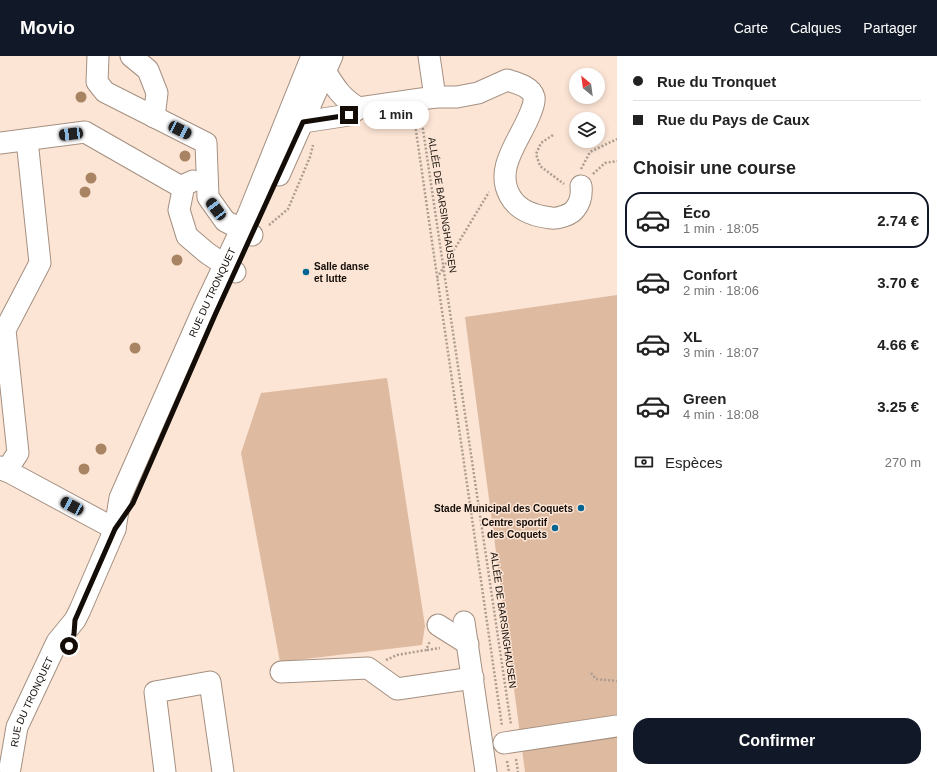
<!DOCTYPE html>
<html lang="fr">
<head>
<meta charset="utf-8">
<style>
	:root { --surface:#fff; --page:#f6f6f6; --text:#222; --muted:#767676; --line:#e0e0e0; --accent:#111827 }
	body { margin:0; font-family:Helvetica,sans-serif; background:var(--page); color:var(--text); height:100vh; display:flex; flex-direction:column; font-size:15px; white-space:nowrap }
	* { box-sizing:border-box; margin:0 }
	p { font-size:13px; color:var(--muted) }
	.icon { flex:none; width:22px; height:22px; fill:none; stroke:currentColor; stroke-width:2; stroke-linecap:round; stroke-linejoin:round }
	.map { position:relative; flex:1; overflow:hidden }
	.side { display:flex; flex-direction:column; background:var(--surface); width:320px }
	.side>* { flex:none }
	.banner { display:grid; align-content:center; height:88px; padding:0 16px; background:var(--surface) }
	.needle { width:26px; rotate:331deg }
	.controls { position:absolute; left:569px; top:12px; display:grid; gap:8px }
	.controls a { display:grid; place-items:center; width:36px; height:36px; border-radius:50%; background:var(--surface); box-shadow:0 2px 6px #0003; font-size:20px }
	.end { position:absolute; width:18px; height:18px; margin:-9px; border:5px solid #130c07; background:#fff; box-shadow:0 0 0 2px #fff }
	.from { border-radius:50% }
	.bubble { position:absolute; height:28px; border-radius:14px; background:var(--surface); box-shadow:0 2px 6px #0003; font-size:13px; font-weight:700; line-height:28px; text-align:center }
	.car { position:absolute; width:12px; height:24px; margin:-12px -6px; border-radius:5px; box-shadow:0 0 3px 1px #0007; background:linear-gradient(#222 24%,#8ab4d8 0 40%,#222 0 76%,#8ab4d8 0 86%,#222 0) }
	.banner b { display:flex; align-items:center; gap:14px; height:38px; font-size:15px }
	.banner b+b { border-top:1px solid var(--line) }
	.banner i { width:10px; height:10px; background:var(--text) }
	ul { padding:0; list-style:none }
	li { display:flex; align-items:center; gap:12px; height:56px; margin:0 8px 6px; padding:0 8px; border:2px solid transparent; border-radius:16px }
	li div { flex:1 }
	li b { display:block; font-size:15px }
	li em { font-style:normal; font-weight:700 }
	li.selected { border-color:var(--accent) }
	li>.icon { width:36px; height:36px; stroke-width:1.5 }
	h2 { padding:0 16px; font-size:18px; line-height:48px }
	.pay { display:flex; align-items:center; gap:10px; height:44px; padding:0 16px; font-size:15px }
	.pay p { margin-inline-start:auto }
	.button { display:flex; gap:8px; margin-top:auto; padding:8px 16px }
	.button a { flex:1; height:46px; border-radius:16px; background:var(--accent); color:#fff; font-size:16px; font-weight:700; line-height:46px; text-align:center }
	header { display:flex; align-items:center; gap:24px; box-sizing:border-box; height:56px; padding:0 20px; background:var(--accent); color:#fff }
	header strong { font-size:19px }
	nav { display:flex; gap:22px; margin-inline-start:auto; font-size:14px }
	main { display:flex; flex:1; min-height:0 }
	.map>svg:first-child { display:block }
	.green { fill:#debaa0 }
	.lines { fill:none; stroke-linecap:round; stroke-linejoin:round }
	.minor-casing { stroke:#a49081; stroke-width:23 }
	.path { stroke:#ad9c8f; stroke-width:2.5; stroke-dasharray:2 2; stroke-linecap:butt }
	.minor { stroke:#fff; stroke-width:21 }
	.tree { fill:#a88463 }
	.route { stroke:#130c07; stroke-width:5 }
	.poi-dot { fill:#016594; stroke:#fce5d5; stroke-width:1.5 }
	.labels { text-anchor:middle; stroke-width:3; stroke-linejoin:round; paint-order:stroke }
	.street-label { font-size:10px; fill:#130c07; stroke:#fce5d5 }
	.poi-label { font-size:10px; font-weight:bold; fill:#130c07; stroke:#fce5d5; text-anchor:end }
</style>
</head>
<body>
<header>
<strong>Movio</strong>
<nav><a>Carte</a><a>Calques</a><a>Partager</a></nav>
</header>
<main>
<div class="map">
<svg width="617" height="716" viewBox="0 0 617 716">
	<rect width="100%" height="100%" fill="#fce5d5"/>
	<path class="green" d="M617 239V716H525L465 261Z
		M387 322 425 570 422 589 280 606 241 397 261 337Z"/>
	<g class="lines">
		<defs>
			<g id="minor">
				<path d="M98 0 97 26 105 36 206 87 208 141 225 165 252 179"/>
				<path d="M131 0 148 14 157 37 154 61"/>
				<path d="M325 15C335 31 342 43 359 52"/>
				<path d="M435 41H457L478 37 507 24C516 27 531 30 534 41 535 47 532 53 530 58 520 84 494 112 510 140 518 155 534 160 551 162 557 163 571 159 575 153 581 146 582 139 581 130"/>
				<path d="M303 66 349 59 359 52 435 41 429 0"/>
				<path d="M0 87 85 76 183 132"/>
				<path d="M279 119 332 0"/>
				<path d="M193 125 184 129 179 154 187 180 207 197 235 216"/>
				<path d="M0 411 115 473"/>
				<path d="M6 415 18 397 5 274 40 207 27 84"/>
				<path d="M464 566 486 716"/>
				<path d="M438 569 468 588"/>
				<path d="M281 616 368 612 397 633 473 622"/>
				<path d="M504 687 617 670"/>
				<path id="s1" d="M10 712 17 671 57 586 75 564 80 554 115 473 120 442 204 252 248 159 312 0"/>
				<path d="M165 716 155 636 210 626 223 716"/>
			</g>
		</defs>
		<use href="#minor" class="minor-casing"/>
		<path class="path" d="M421 60 511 669
			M414 61 502 670
			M553 79 541 87 536 98 540 110 564 128
			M581 113 590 96 617 83
			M593 118 605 107 617 105
			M269 169 288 153 310 101 313 89
			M437 222 489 136
			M427 594 440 592
			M386 604 397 599 426 594 430 585
			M591 617 596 623 617 625
			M516 703 518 716
			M507 705 509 716"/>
		<use href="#minor" class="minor"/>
	</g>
	<g class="tree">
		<circle cx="81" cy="41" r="5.5"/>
		<circle cx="185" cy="100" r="5.5"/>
		<circle cx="91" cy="122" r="5.5"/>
		<circle cx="85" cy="136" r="5.5"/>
		<circle cx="177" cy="204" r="5.5"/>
		<circle cx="135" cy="292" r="5.5"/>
		<circle cx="101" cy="393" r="5.5"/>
		<circle cx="84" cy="413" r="5.5"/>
	</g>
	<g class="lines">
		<path class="route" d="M69 590 74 578 75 564 115 473 133 447 215 259 303 66 349 59"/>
	</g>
	<g class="poi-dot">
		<circle cx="306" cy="216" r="4"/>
		<circle cx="581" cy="452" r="4"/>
		<circle cx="555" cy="472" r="4"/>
	</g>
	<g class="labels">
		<g class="street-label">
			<text transform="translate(443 149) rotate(81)" y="4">ALLÉE DE BARSINGHAUSEN</text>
			<text dy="4" stroke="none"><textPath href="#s1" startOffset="520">RUE DU TRONQUET</textPath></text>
			<text transform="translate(504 564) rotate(82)" y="4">ALLÉE DE BARSINGHAUSEN</text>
			<text dy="4" stroke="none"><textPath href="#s1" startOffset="70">RUE DU TRONQUET</textPath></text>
		</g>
		<g class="poi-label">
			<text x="314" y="214" text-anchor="start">Salle danse<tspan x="314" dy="12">et lutte</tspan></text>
			<text x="573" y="456">Stade Municipal des Coquets</text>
			<text x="547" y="470">Centre sportif<tspan x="547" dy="12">des Coquets</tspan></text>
		</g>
	</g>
</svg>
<div class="controls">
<a><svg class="needle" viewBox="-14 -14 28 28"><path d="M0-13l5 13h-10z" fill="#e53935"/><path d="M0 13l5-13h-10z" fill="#767676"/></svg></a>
<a><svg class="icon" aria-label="layers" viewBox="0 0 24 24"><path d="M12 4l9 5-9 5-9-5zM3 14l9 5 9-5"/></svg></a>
</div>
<i class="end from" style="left:69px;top:590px"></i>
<i class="end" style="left:349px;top:59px"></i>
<div class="bubble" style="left:363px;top:45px;width:66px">1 min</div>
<i class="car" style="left:180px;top:74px;rotate:117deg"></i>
<i class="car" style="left:71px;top:78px;rotate:263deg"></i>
<i class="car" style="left:216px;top:153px;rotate:323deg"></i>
<i class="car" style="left:72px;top:450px;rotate:298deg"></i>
</div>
<section class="side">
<div class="banner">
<b><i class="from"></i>Rue du Tronquet</b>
<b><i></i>Rue du Pays de Caux</b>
</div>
<h2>Choisir une course</h2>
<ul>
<li class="selected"><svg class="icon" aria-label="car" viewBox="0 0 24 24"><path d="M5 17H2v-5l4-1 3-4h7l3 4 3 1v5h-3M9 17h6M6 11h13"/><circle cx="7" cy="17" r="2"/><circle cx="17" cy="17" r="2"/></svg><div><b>Éco</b><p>1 min · 18:05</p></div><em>2.74 €</em></li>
<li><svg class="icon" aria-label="car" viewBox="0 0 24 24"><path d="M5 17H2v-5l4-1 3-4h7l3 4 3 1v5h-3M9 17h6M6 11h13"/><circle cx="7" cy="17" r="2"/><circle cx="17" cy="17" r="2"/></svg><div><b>Confort</b><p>2 min · 18:06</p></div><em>3.70 €</em></li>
<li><svg class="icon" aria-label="car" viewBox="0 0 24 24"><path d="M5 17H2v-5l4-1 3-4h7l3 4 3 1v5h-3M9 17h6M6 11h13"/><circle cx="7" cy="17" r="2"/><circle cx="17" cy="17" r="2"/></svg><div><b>XL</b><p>3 min · 18:07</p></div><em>4.66 €</em></li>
<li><svg class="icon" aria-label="car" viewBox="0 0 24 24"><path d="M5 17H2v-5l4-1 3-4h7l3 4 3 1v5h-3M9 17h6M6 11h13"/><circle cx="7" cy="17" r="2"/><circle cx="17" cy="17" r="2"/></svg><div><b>Green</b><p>4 min · 18:08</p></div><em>3.25 €</em></li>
</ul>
<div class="pay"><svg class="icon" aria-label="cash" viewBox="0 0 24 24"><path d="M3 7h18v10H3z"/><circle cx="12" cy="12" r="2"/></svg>Espèces<p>270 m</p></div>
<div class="button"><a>Confirmer</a></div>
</section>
</main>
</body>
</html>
